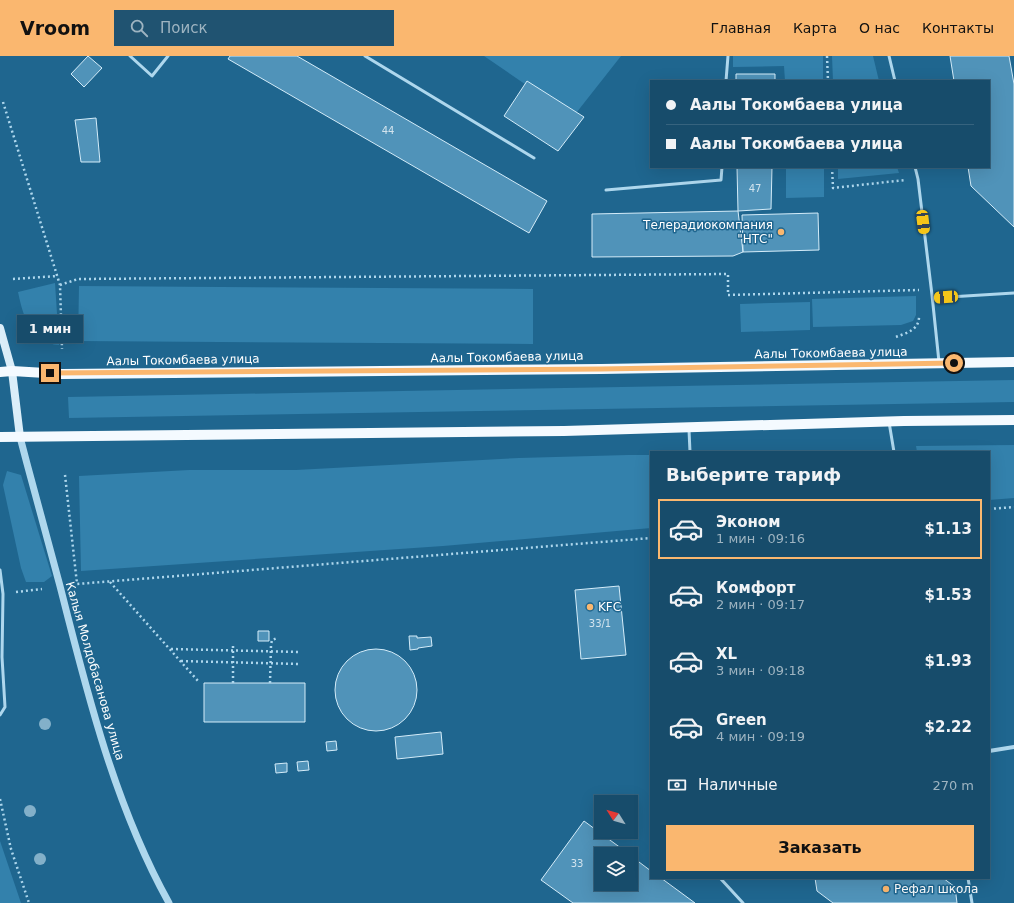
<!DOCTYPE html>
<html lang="ru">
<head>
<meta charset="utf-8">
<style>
	:root { --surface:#174c6b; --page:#205371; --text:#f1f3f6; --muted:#9eb4c1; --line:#36637e; --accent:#fab76f }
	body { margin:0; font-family:"DejaVu Sans",sans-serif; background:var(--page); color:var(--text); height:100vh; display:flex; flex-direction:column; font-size:15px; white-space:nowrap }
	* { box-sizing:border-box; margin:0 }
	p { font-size:13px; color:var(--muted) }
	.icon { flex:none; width:22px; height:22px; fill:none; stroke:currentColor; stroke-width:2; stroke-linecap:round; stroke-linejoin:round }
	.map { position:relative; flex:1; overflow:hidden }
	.panel { position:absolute; left:650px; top:395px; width:340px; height:428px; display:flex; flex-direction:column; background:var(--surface); border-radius:0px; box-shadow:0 4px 16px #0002,0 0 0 1px var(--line) }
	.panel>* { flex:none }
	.guide { position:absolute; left:650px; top:24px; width:340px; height:88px; border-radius:0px; box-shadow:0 4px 16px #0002,0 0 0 1px var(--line); display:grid; align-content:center; height:88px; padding:0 16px; background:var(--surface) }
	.needle { width:26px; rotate:307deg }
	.buttons { position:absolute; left:594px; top:739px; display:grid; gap:8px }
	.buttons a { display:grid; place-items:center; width:44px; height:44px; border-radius:0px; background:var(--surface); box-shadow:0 4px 16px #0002,0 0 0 1px var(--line); font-size:20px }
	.end { position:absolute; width:18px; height:18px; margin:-9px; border:5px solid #fab76f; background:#111; box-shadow:0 0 0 2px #111 }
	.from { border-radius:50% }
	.bubble { position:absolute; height:28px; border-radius:0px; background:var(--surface); box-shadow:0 4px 16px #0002,0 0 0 1px var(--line); font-size:13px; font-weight:700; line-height:28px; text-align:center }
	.car { position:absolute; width:12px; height:24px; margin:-12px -6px; border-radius:5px; box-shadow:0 0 3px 1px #0007; background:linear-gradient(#f5c518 24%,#345 0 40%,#f5c518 0 76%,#345 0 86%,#f5c518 0) }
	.guide b { display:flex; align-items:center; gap:14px; height:38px; font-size:15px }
	.guide b+b { border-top:1px solid var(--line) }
	.guide i { width:10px; height:10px; background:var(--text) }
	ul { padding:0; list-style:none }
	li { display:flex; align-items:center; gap:12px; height:60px; margin:0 8px 6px; padding:0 8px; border:2px solid transparent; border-radius:0px }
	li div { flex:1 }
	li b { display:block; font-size:15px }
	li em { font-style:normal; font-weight:700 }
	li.on { border-color:var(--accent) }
	li>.icon { width:36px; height:36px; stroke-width:1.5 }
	h2 { padding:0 16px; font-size:18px; line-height:48px }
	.pay { display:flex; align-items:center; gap:10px; height:44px; padding:0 16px; font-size:15px }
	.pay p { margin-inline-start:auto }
	.primary-button { display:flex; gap:8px; margin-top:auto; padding:8px 16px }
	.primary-button a { flex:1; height:46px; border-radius:0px; background:var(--accent); color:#111; font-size:16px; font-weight:700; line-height:46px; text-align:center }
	header { display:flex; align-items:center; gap:24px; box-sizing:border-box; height:56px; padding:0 20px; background:var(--accent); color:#111 }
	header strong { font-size:19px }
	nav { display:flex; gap:22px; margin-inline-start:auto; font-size:14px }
	.search { width:280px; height:36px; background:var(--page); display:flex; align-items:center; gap:10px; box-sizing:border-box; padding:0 14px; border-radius:0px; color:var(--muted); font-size:15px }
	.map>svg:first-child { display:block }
	.green { fill:#3381ac }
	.building { fill:#5093b9; stroke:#d4ecf9 }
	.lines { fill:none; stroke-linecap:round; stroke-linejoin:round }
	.path { stroke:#aed7ed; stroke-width:2.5; stroke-dasharray:2 3; stroke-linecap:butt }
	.service { stroke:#aed7ed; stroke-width:3 }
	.minor { stroke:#aed7ed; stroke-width:4 }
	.tertiary { stroke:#aed7ed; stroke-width:7 }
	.secondary { stroke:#dbeef9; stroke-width:8 }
	.primary { stroke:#f4faff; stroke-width:10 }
	.tree { fill:#83b0c9 }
	.route { stroke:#fab76f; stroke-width:5 }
	.poi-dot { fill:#fab76f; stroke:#1f668f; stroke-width:1.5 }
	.labels { text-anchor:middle; stroke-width:3; stroke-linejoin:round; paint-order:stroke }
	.number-label { font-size:10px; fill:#d3e4ee }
	.poi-label { font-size:12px; fill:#fff; stroke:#1f668f; text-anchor:start }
	.street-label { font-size:12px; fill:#fff; stroke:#1f668f }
</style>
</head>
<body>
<header>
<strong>Vroom</strong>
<div class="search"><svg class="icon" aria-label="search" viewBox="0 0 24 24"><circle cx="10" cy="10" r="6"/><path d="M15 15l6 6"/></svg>Поиск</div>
<nav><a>Главная</a><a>Карта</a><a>О нас</a><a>Контакты</a></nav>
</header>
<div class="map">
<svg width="1014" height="847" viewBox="0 0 1014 847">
	<rect width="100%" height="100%" fill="#1f668f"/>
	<path class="green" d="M484 0H621L573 61Z
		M733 0H823V25H785L784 10 733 11Z
		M832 0H873L879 25H833Z
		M786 111H824V141L786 142Z
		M838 111H897L899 117 838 123Z
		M55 227 59 289C46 289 31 275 26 263 22 255 20 245 18 236Z
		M79 230 533 233V288L78 285Z
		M916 240V259L913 265 901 269 813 271 812 243Z
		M810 246V274L741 276 740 248Z
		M1014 324V346L69 362 68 341Z
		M1014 389V442L989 444V396H917L916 390Z
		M628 399H651V472L443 490 81 515 79 420 189 414H296L519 402Z
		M7 415 21 419 52 520 44 526H26L21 512 3 429Z
		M0 785 21 847H0Z"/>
	<path class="building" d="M88 0 102 12 84 31 71 18Z
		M230 0H297L547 145 529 177 228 3Z
		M950 0H1009L1014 28V171L971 130 968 111H989V25H954Z
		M736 18H775V25H736Z
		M527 25 584 61 558 95 504 60Z
		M96 62 100 106H81L75 64Z
		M737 111H772L771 153 738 155Z
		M738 155 743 196 733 200 592 201V158Z
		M818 157 819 194 743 196 742 159Z
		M619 530 626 599 581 603 575 534Z
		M258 575H269V585H258Z
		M409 580H417V582L431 581 432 590 418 592V593L410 594Z
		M335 634a41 41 0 1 1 82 0a41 41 0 1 1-82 0Z
		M204 627H305V666H204Z
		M441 676 443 698 397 703 395 681Z
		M336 685 337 694 327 695 326 686Z
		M308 705 309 714 298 715 297 706Z
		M287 707V716L276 717 275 708Z
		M584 765 629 798H601V828H631V800L651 815V822H661L695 847H573L541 824Z
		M815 822H890L892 823V822H943L955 831 957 847H833L817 835Z"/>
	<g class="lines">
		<path class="path" d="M827 0 828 25
			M3 46 60 229 62 293
			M832 111 833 132 905 124
			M13 223 58 220
			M60 229 78 223 728 218V239L919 234
			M896 281C906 277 919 274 919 261
			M65 419 77 528 651 482
			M989 453 1014 451
			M110 526 198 625
			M16 536 42 533
			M171 593 299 596
			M181 605 300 608
			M233 627V587
			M270 627 271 589 272 584 277 582
			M0 743 11 793 29 847"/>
		<path class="service" d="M130 0 152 20 168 0
			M365 0 534 102
			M889 0 895 25
			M726 25 728 0
			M915 111 918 123 932 239 939 306
			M606 134 721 124 722 111
			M933 242 1014 237
			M889 366 894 396
			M689 374 690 396
			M0 514 3 538 2 601 5 651 0 659
			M720 822 743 847
			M968 822 972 847"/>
		<path class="minor" d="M989 695 1014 691"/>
		<path class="tertiary" d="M20 381C33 431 47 481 60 530 87 637 115 750 169 847"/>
		<path class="secondary" d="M0 272 12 315 20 381"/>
		<path class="primary" d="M0 316 12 315 62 318 601 313 1014 306
			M0 381 564 375 904 365 1014 364"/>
	</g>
	<g class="tree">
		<circle cx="45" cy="668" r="6"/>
		<circle cx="30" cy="755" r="6"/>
		<circle cx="40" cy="803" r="6"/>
	</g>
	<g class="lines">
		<path class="route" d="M50 317 601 313 954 307"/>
	</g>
	<g class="poi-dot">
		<circle cx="781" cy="176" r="4"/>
		<circle cx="590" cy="551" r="4"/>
		<circle cx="886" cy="833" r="4"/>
	</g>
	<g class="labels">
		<g class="number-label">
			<text x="388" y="78">44</text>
			<text x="755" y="136">47</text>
			<text x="600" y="571">33/1</text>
			<text x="577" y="811">33</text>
		</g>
		<g class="poi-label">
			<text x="773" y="173" text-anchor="end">Телерадиокомпания<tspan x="773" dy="14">"НТС"</tspan></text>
			<text x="598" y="555">KFC</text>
			<text x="894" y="837">Рефал школа</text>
		</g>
		<g class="street-label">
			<text transform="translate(831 297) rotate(-1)" y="4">Аалы Токомбаева улица</text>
			<text transform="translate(507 301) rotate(-1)" y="4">Аалы Токомбаева улица</text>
			<text transform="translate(183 304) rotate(-1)" y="4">Аалы Токомбаева улица</text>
			<text transform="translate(95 615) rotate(74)" y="4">Калыя Молдобасанова улица</text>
		</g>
	</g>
</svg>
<div class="buttons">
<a><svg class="needle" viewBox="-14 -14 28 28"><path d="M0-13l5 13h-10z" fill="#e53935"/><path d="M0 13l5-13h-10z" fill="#9eb4c1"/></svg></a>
<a><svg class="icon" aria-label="layers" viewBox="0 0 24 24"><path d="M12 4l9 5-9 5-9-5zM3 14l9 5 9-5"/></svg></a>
</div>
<i class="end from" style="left:954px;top:307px"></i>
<i class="end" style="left:50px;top:317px"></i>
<div class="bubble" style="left:17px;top:259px;width:66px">1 мин</div>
<i class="car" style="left:923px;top:166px;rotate:173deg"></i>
<i class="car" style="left:946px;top:241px;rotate:266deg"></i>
<div class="guide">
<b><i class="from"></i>Аалы Токомбаева улица</b>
<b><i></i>Аалы Токомбаева улица</b>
</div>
<section class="panel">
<h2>Выберите тариф</h2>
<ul>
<li class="on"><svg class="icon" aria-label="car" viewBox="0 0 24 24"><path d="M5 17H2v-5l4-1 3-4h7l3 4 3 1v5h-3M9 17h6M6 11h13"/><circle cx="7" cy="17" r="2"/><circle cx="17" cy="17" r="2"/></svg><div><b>Эконом</b><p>1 мин · 09:16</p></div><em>$1.13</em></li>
<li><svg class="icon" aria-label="car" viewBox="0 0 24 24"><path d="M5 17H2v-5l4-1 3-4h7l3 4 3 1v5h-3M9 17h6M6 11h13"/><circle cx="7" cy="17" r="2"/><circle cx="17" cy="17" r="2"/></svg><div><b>Комфорт</b><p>2 мин · 09:17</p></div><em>$1.53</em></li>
<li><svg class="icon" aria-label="car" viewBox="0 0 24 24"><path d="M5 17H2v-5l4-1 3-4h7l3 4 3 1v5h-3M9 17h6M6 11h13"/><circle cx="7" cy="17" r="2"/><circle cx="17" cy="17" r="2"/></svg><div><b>XL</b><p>3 мин · 09:18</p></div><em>$1.93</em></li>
<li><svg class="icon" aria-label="car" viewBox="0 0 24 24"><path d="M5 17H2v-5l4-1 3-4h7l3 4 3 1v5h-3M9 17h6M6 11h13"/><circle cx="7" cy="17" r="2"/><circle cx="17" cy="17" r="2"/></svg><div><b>Green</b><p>4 мин · 09:19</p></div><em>$2.22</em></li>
</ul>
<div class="pay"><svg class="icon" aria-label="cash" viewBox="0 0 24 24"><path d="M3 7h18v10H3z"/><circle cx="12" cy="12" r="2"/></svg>Наличные<p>270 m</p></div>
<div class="primary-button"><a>Заказать</a></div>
</section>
</div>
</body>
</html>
